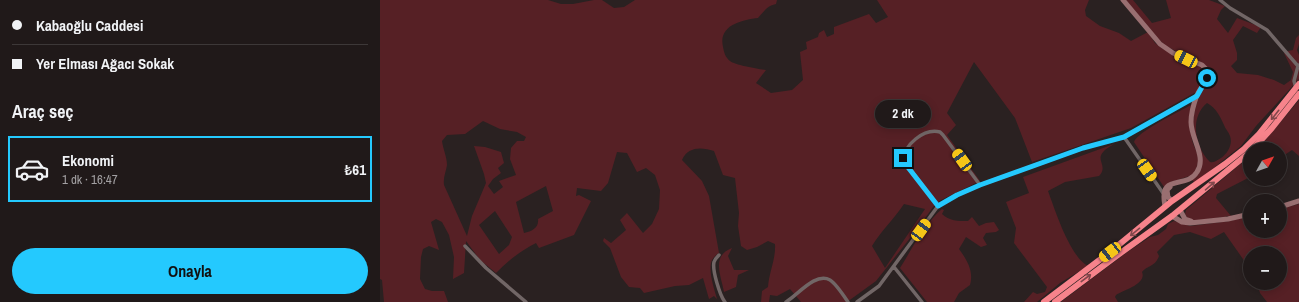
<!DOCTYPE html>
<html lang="tr">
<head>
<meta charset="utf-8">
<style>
	:root { --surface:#201919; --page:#282222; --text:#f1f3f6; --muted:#a2a0a2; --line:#3d3838; --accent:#24c9fe }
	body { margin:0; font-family:"Archivo Narrow",sans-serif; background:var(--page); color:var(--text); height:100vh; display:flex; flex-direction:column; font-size:15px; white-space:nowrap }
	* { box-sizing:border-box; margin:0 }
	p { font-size:13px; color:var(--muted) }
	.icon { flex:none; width:22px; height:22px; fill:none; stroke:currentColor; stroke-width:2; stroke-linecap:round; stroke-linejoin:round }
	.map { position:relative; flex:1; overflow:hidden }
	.drawer { display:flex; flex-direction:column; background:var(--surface); width:380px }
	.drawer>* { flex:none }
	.hud { display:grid; align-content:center; height:88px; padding:0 12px; background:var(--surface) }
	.needle { width:26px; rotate:50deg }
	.tools { position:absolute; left:863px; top:142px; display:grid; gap:8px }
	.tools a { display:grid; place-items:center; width:44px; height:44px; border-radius:50%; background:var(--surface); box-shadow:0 2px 10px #0003,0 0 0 1px var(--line); font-size:20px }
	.end { position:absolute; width:18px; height:18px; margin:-9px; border:5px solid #24c9fe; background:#111; box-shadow:0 0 0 2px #111 }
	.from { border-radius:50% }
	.bubble { position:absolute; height:28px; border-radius:14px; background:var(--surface); box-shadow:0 2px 10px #0003,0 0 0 1px var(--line); font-size:13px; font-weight:700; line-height:28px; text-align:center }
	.car { position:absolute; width:12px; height:24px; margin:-12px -6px; border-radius:5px; box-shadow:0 0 3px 1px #0007; background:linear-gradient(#f5c518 24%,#345 0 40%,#f5c518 0 76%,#345 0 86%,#f5c518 0) }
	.hud b { display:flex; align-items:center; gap:14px; height:38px; font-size:15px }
	.hud b+b { border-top:1px solid var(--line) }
	.hud i { width:10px; height:10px; background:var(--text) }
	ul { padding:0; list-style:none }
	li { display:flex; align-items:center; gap:12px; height:66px; margin:0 8px 6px; padding:0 4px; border:2px solid transparent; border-radius:0px }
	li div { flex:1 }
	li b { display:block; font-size:15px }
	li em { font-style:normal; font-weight:700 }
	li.selected { border-color:var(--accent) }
	li>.icon { width:36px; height:36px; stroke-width:1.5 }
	h2 { padding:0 12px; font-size:18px; line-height:48px }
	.button { display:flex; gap:8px; margin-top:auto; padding:8px 12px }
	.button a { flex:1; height:46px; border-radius:24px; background:var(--accent); color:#111; font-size:16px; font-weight:700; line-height:46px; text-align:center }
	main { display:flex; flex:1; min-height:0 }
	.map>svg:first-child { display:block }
	.green { fill:#562025; fill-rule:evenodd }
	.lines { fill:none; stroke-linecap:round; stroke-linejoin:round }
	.street { stroke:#716666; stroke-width:3.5 }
	.secondary { stroke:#996f71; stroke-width:5 }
	.highway { stroke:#f7838b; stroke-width:6 }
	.oneway { stroke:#81484c }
	.route { stroke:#24c9fe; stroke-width:5 }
</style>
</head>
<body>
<main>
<section class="drawer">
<div class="hud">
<b><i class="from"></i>Kabaoğlu Caddesi</b>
<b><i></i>Yer Elması Ağacı Sokak</b>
</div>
<h2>Araç seç</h2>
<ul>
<li class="selected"><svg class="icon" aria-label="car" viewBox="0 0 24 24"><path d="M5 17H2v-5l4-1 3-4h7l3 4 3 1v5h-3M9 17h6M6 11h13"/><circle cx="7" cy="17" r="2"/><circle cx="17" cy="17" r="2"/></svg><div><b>Ekonomi</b><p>1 dk · 16:47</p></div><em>₺61</em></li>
</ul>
<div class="button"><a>Onayla</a></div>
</section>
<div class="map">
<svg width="919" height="302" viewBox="0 0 919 302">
	<rect width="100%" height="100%" fill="#2a2121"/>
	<path class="green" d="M0 0H168L181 4H193L214 0H222L234 8 244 7 255 0H397L396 4C386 6 384 12 378 18 362 20 338 25 343 47 344 52 345 57 350 61 355 65 378 69 386 70L376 83 391 93 412 90 423 80 420 52 427 49 426 42 438 37 439 33 444 30 447 37 454 34V27L489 14 496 23 508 17 497 0H709L705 10 706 16 720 26 739 33 751 41 768 32 775 43 783 49 823 68 826 71V77L816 92 751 128 652 162 635 118 594 62 567 113 576 125 567 135 600 181 561 200 553 207 538 228 496 281 467 302H421L410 289 397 296 390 295 389 302H381L382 291 388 287C389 272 396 259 395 244L388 241 377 247 367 250 361 246 358 226 359 213 355 178 343 175 334 151C322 147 308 146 302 160L322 181 329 196 339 253C336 255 332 258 331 263 329 274 334 288 337 299L334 296 329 299 323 278 309 285 295 286 264 293 260 288 249 287 241 277 230 248 223 241 224 238 231 243 246 230 240 220 247 213 263 233 272 224 279 209 280 190 275 175 266 168 257 172 247 153 237 152 228 183 221 191 197 188 196 196 199 195 211 201 194 235 159 248 156 243C140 251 128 261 116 273L100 260 86 241 84 273 73 279 74 257 69 235 62 222 56 219 51 222 59 250 49 246 43 249 41 257 40 279 45 289 52 291H64L68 302H4L2 280 0 279ZM103 121 120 129 137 132 146 137 144 141H137L131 148 130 159 136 175 119 181 123 187 114 194 108 186 113 179 121 173 118 168 124 163 121 152 105 147 94 146 104 174 106 183 92 216 87 236 64 185C63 177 66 172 67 165 67 157 63 149 62 141L67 135 85 134ZM166 186 173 211 158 219C159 228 152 231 144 233L136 202ZM524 204 545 209 505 268 492 246C501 231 514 219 524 204ZM115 211 132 237 129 245 119 254 99 225Z
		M746 0H753L772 23 791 18 786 0H829L845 6 841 10 837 19 848 33 857 18 881 27 877 33 863 26 853 40 857 53V60L851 66 857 73 878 75 894 80 904 85 911 80 913 72 904 53 908 51 913 50 916 38 919 35V44L917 50 919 55V79L876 126 861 146 815 183 812 180C834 163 813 143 813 122 814 105 822 91 829 76L830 71 827 67 786 46 777 38ZM827 103C836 108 840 116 844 125 845 129 849 132 850 136 853 144 848 153 841 158 837 160 835 163 830 162 815 147 809 118 827 103Z
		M919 100V156L912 150 900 158V149H878Z
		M811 105C811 115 809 124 811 134 813 153 825 154 813 175L791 182 784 187 754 142C757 132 800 111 811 105Z
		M734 144C707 159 731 163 719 176L685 182 668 191C675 210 690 257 708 266L680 283 657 302H644L653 292 657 294 665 292 667 287 634 243 636 228 626 202 649 193 643 177Z
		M870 156V177L837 194 836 198 851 216 813 221 808 219 805 214 806 210Z
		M919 204V302H887L880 293 877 283H900V253H870V269L844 232 831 239 810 232 794 235 777 252 779 256C775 267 768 265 762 272 767 284 744 290 736 295L735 297 738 302H681L746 253 770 237 778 235 786 229 788 224 794 221 810 226 850 221 870 216V231H900V209Z
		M562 209 564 210 562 214C569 221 578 221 588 221L592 217 599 226 606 223 614 222 619 230 616 232 606 233 603 238 607 245 601 247 586 237 579 249C587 260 594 271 590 285L579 293 574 302H547L520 268C532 249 545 223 562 209Z
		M352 248 348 256 354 270H369L358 275 356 287 344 292C341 275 331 256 352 248Z"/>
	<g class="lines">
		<path class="street" d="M840 0 850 8 887 30 918 66 919 65
			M916 88 914 81 918 66
			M744 137 783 193
			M558 206 524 161C523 145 544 128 560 132L563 135 600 185
			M85 246 106 268 146 302
			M339 255C337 257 335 259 334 262 332 270 340 296 345 302
			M514 267 542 302
			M406 302C418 295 435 272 450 280 455 283 464 296 468 302
			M477 302 499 286 558 206 577 195 600 185 703 148 744 137 816 96"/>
		<path class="secondary" d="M743 0 780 44 793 53 822 65 827 70C829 79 821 87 817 95 814 103 811 113 811 122 811 139 827 157 817 172 806 190 778 172 785 206
			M790 187 787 190 788 197 792 201
			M900 207 919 201
			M800 210 805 219 811 221
			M792 216 802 222 810 223 848 219 870 214"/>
		<path class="highway" d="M873 149 892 128 919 94
			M664 302 730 252 792 201 845 164 864 149 879 134 919 84
			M675 302 735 257 792 216 870 152"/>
	</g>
	<defs><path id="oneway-shaft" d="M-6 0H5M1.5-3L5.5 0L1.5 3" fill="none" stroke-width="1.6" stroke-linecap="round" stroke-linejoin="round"/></defs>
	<g class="oneway">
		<use href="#oneway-shaft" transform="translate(895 115) rotate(129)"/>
		<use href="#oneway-shaft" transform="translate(830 186) rotate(-41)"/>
		<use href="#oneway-shaft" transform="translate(755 232) rotate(141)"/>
		<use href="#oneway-shaft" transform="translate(706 278) rotate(-37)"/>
	</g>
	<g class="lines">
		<path class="route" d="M523 158 524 161 527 166 558 206 577 195 600 185 703 148 744 137 817 96 827 78"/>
	</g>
</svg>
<div class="tools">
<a><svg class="needle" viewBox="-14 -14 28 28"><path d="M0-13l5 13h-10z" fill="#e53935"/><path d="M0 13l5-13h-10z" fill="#a2a0a2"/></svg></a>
<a>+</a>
<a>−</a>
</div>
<i class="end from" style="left:827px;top:78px"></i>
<i class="end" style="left:523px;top:158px"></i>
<div class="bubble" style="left:495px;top:100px;width:56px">2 dk</div>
<i class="car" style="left:806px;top:59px;rotate:296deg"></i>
<i class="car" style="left:582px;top:160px;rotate:324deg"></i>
<i class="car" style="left:767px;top:170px;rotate:145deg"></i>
<i class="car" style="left:541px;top:230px;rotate:36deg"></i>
<i class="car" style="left:730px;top:252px;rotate:232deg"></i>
</div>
</main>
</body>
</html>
